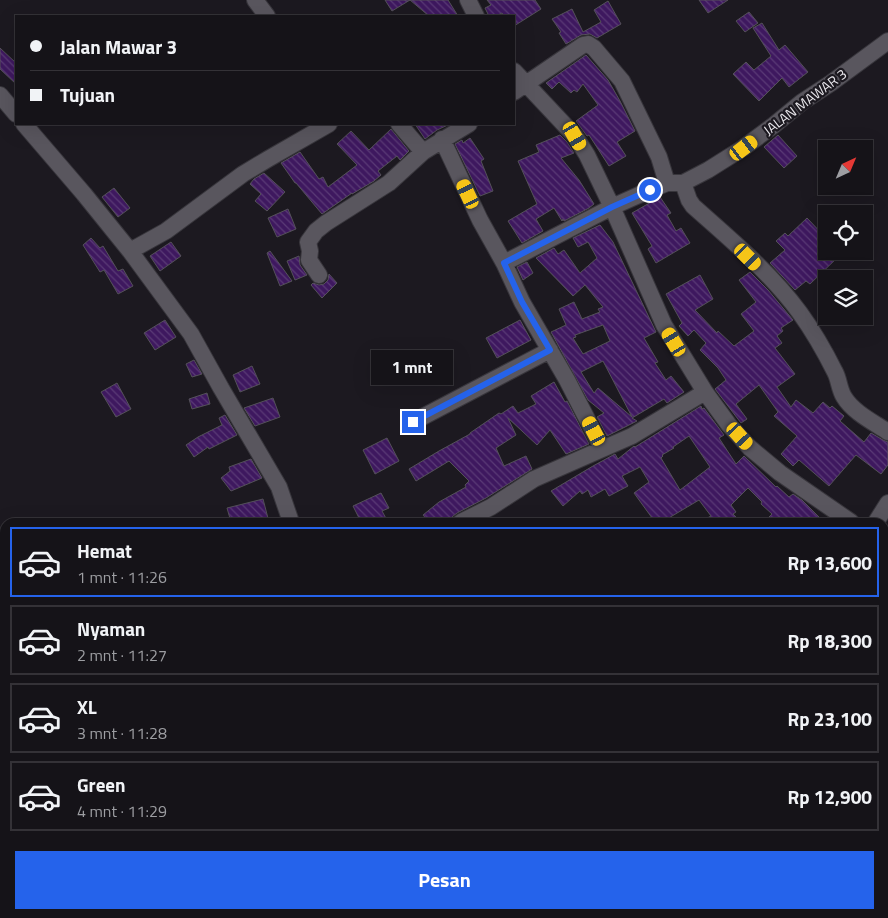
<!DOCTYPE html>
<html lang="id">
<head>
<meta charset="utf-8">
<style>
	:root { --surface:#151318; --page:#222025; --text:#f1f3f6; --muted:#9d9ea2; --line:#343237; --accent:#2563eb }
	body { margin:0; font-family:"Titillium Web",sans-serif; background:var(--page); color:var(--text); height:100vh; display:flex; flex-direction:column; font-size:19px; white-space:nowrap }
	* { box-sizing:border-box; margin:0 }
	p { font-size:16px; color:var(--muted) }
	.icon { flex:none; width:28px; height:28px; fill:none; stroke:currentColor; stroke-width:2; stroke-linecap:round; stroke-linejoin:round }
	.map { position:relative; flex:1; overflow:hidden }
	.sheet { position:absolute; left:0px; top:518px; width:889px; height:401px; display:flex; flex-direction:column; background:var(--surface); border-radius:15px 15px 0 0; box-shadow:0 5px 20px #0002,0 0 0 1px var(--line) }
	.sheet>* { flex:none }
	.guide { position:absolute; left:15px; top:15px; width:500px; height:110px; border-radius:0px; box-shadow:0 5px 20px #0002,0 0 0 1px var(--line); display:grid; align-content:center; height:110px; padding:0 15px; background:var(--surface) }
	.needle { width:32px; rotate:44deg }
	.tools { position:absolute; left:818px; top:140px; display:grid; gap:10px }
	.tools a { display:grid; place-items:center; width:55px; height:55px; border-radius:0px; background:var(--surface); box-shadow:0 5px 20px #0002,0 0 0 1px var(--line); font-size:25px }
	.end { position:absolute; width:22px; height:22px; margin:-11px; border:6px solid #2563eb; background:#fff; box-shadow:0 0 0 2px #fff }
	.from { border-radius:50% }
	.bubble { position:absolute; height:35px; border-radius:0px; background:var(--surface); box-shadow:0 5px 20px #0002,0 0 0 1px var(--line); font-size:16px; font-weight:700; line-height:35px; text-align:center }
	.car { position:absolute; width:15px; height:30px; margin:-15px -8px; border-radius:6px; box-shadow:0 0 4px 1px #0007; background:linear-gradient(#f5c518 24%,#345 0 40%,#f5c518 0 76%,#345 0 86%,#f5c518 0) }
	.guide b { display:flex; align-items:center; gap:18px; height:48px; font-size:19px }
	.guide b+b { border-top:1px solid var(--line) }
	.guide i { width:12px; height:12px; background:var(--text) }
	ul { padding:9px 0 0; list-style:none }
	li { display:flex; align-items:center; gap:15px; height:70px; margin:0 10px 8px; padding:0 5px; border:2px solid var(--line); border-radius:0px }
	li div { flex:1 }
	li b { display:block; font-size:19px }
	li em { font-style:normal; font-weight:700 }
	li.on { border-color:var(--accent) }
	li>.icon { width:45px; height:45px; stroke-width:1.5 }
	.button { display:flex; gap:10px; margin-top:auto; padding:10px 15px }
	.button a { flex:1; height:58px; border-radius:0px; background:var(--accent); color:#fff; font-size:20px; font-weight:700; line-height:58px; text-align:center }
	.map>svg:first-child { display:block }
	.building { fill:url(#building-back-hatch); stroke:#545159; fill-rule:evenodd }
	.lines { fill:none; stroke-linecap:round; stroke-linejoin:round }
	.minor-casing { stroke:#38363c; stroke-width:18 }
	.minor { stroke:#59565e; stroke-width:16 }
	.route { stroke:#2563eb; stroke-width:6 }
	.labels { text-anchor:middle; stroke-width:4.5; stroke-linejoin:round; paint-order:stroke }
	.street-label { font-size:14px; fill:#e8e6eb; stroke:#1c1920 }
</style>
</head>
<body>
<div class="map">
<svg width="888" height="918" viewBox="0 0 888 918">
	<defs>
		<pattern id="building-back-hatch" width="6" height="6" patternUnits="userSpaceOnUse" patternTransform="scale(1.25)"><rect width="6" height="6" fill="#3e185f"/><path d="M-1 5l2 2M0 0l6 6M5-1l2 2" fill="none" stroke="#5a3a76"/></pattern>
	</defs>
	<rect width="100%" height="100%" fill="#1c1920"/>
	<path class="building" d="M385 0H410L392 11Z
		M410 0H448L458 16H429Z
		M487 0H535L541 9 514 26V16H504L502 13 496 16H489L485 8 491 5Z
		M699 0H728L708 13Z
		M608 1 621 24 597 38 590 34 581 35 566 44 559 33 561 32 552 19 572 9 583 32 601 22 594 10Z
		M749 12 758 23 745 32 736 21Z
		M762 23 779 50 785 45 808 72 789 87 782 78 759 101 733 74 746 62 754 70 771 56 753 28Z
		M0 48 16 63V84L0 69Z
		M586 55 608 80 620 101 635 131 617 142 626 156 609 166 589 135 587 136 576 121 598 105 583 84 577 92 574 90 571 93 559 82 552 89 546 83Z
		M415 124H450L437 130 425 139Z
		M391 129 409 151 400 160 397 156 378 171 381 175 374 181 352 194V193L322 214 296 183H295L281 163 300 152 319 179 323 177 328 187 357 165 337 144 351 131 369 150Z
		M560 135 567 142 574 153 561 158 579 180 594 204 589 208 564 221 563 219 562 221 554 208 536 219 543 231 522 243 508 221 537 204 518 161 539 152 536 145Z
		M778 135 797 156 784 168 764 147Z
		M470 138 484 159 481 161 493 191 480 196 455 144 462 140 463 143Z
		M264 173 285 192 267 211 255 201 261 194 250 184 254 179Z
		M114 188 130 208 118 217 102 197Z
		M660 197 671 213 667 215 676 231 681 228 690 243 656 263 648 249 652 246 632 213Z
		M288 209 296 229 277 237 268 218Z
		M807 218 826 238V251H832L838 257 810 284 806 281 795 290 770 263 785 250 776 241 785 233 788 236Z
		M600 225 613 242 656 332 644 338 658 362 655 363 666 380 671 376 684 392 667 403 664 399 632 418 637 421 607 436 597 417 604 413 588 400 551 332 566 325 559 309 574 302 582 319 600 312 598 309 603 307 585 285 573 296 536 258 554 248 558 254 564 250 580 273 597 258 588 242 578 247 573 238ZM603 325 610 341 583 354 573 338 576 337 575 335ZM603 361 632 417 598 388 594 393 581 372Z
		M91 238 100 248 103 246 118 271 123 269 133 286 118 294 104 270 100 272 83 245Z
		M171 242 181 256 160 271 150 256Z
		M270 251 292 281 280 286 267 253Z
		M299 256 300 265 307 275 295 280 287 261Z
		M527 262 533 273 523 280 517 267Z
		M750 272 768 290 793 320 781 328 783 331 777 336 782 343 775 348 795 374 777 387 791 407 796 400 813 413 823 402 830 408 832 406 844 416 840 421 864 442 871 433 883 440 888 442V465L881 474 856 455 829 486 799 460 793 466 781 454 797 436 774 416 778 412 759 385 736 404 747 419 741 423 715 389 726 380 718 368 700 350 706 343 694 330 688 336 679 326 682 323 666 294 700 275 713 299 695 310 717 333 718 331 734 346 754 331 741 314 756 302 739 280Z
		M329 274 337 283 322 298 311 285 313 283 319 285 324 284 328 280Z
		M165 320 176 337 155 350 144 333Z
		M520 320 531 340 497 358 486 338Z
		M194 360 202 374 192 377 186 364Z
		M252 366 260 384 240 392 233 375Z
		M554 382 565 402 567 401 589 444 566 454 550 430 537 445 508 418 516 435 496 448 504 466 526 456 532 469 486 498 457 513 452 517 451 522H429L423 515 439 502 466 487 465 485 469 481 449 461 416 481 409 469 439 451 470 434V433L499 413 501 414 513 406 518 413 536 404 531 396Z
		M117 383 131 409 116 417 101 392Z
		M207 393 210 404 192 409 189 399Z
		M273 398 280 417 255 426 244 408Z
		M701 406 702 409 704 408 724 435 719 438 736 464 744 456 776 487 777 486 789 497 793 494 802 500 824 522H764L772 514 761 504 762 502 748 488 731 505 736 512 733 514 741 522H700L711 516 699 500 662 522H655L634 493 649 482 640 467 622 476 628 486 609 496 605 489 591 497 588 490 582 494 580 491 563 506 551 491 593 466 615 454 618 459 634 446 635 447ZM689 436 710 467 680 490 661 458 663 456 662 455 674 448 673 447Z
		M225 415 237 435 209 449 208 447 194 457 186 445 198 437 222 425 219 418Z
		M387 438 399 461 375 474 363 450Z
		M251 459 262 478 231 491 221 478 230 471 229 467Z
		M381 493 389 508 382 511 388 522H361L353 506Z
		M263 499 269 522H231L227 508Z"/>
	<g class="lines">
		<defs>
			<path id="minor" d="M255 0 267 16
				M468 0 476 16
				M514 71 575 136 587 155 612 207 664 325 705 392 729 425 750 448 780 473 851 522
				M514 92 583 45 588 44 594 48 622 81 659 157 667 183
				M0 95 16 114
				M24 124 84 194 130 251 191 334 221 388 279 487 291 522
				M399 124 423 152
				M442 139 480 220 504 263 522 302 567 380 602 448
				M683 183 689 200 693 206C730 239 770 272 800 313 813 331 825 352 835 372 839 379 839 389 844 397 853 412 873 422 888 432
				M130 251 166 231 243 174 268 159 329 124
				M504 263 612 207 650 190 667 183H683L708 170 743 148 774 125 802 102 831 83 888 41
				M319 275 309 260 310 251 308 242 316 231 326 223 389 183 423 152 469 124
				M413 422 550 350
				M461 522 491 507 534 479 632 436 705 392
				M876 522 888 503
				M884 544 888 547
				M884 678H888
				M147 918 154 914
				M663 918 666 914"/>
		</defs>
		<use href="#minor" class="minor-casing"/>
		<use href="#minor" class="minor"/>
	</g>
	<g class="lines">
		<path class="route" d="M413 422 550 350 522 302 504 263 612 207 650 190"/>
	</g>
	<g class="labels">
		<g class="street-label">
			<text transform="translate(805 102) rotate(-37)" y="5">JALAN MAWAR 3</text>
		</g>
	</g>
</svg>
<div class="tools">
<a><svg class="needle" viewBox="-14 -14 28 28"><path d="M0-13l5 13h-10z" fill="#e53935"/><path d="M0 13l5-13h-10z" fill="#9d9ea2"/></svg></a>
<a><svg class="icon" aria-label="locate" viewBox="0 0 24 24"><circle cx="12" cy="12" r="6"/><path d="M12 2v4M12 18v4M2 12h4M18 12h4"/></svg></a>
<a><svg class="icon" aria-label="layers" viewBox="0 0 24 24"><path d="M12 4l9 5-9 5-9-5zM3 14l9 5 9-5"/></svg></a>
</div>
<i class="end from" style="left:650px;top:190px"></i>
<i class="end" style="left:413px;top:422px"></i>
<div class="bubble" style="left:371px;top:350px;width:82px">1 mnt</div>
<i class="car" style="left:575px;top:136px;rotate:150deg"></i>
<i class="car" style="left:744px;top:148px;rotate:53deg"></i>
<i class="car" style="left:468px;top:194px;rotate:335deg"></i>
<i class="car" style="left:748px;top:257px;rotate:135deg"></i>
<i class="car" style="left:674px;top:342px;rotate:329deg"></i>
<i class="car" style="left:594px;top:431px;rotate:332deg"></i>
<i class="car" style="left:740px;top:436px;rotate:138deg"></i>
<div class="guide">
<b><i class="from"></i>Jalan Mawar 3</b>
<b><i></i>Tujuan</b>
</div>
<section class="sheet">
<ul>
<li class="on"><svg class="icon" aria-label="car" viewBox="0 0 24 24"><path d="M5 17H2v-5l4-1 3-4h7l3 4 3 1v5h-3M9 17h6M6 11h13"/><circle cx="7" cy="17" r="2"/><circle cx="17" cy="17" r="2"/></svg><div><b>Hemat</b><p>1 mnt · 11:26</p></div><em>Rp 13,600</em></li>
<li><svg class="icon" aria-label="car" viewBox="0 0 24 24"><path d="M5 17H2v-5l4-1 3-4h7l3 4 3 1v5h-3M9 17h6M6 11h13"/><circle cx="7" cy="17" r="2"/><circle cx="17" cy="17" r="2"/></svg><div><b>Nyaman</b><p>2 mnt · 11:27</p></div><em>Rp 18,300</em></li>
<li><svg class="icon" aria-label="car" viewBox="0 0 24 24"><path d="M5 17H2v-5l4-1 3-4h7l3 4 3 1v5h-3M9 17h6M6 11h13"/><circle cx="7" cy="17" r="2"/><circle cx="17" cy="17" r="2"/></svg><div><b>XL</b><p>3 mnt · 11:28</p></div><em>Rp 23,100</em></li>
<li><svg class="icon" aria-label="car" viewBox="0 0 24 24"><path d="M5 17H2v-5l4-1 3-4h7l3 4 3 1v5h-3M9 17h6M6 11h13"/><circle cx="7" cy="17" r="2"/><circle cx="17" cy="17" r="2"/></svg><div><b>Green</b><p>4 mnt · 11:29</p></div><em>Rp 12,900</em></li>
</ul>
<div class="button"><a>Pesan</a></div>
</section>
</div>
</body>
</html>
